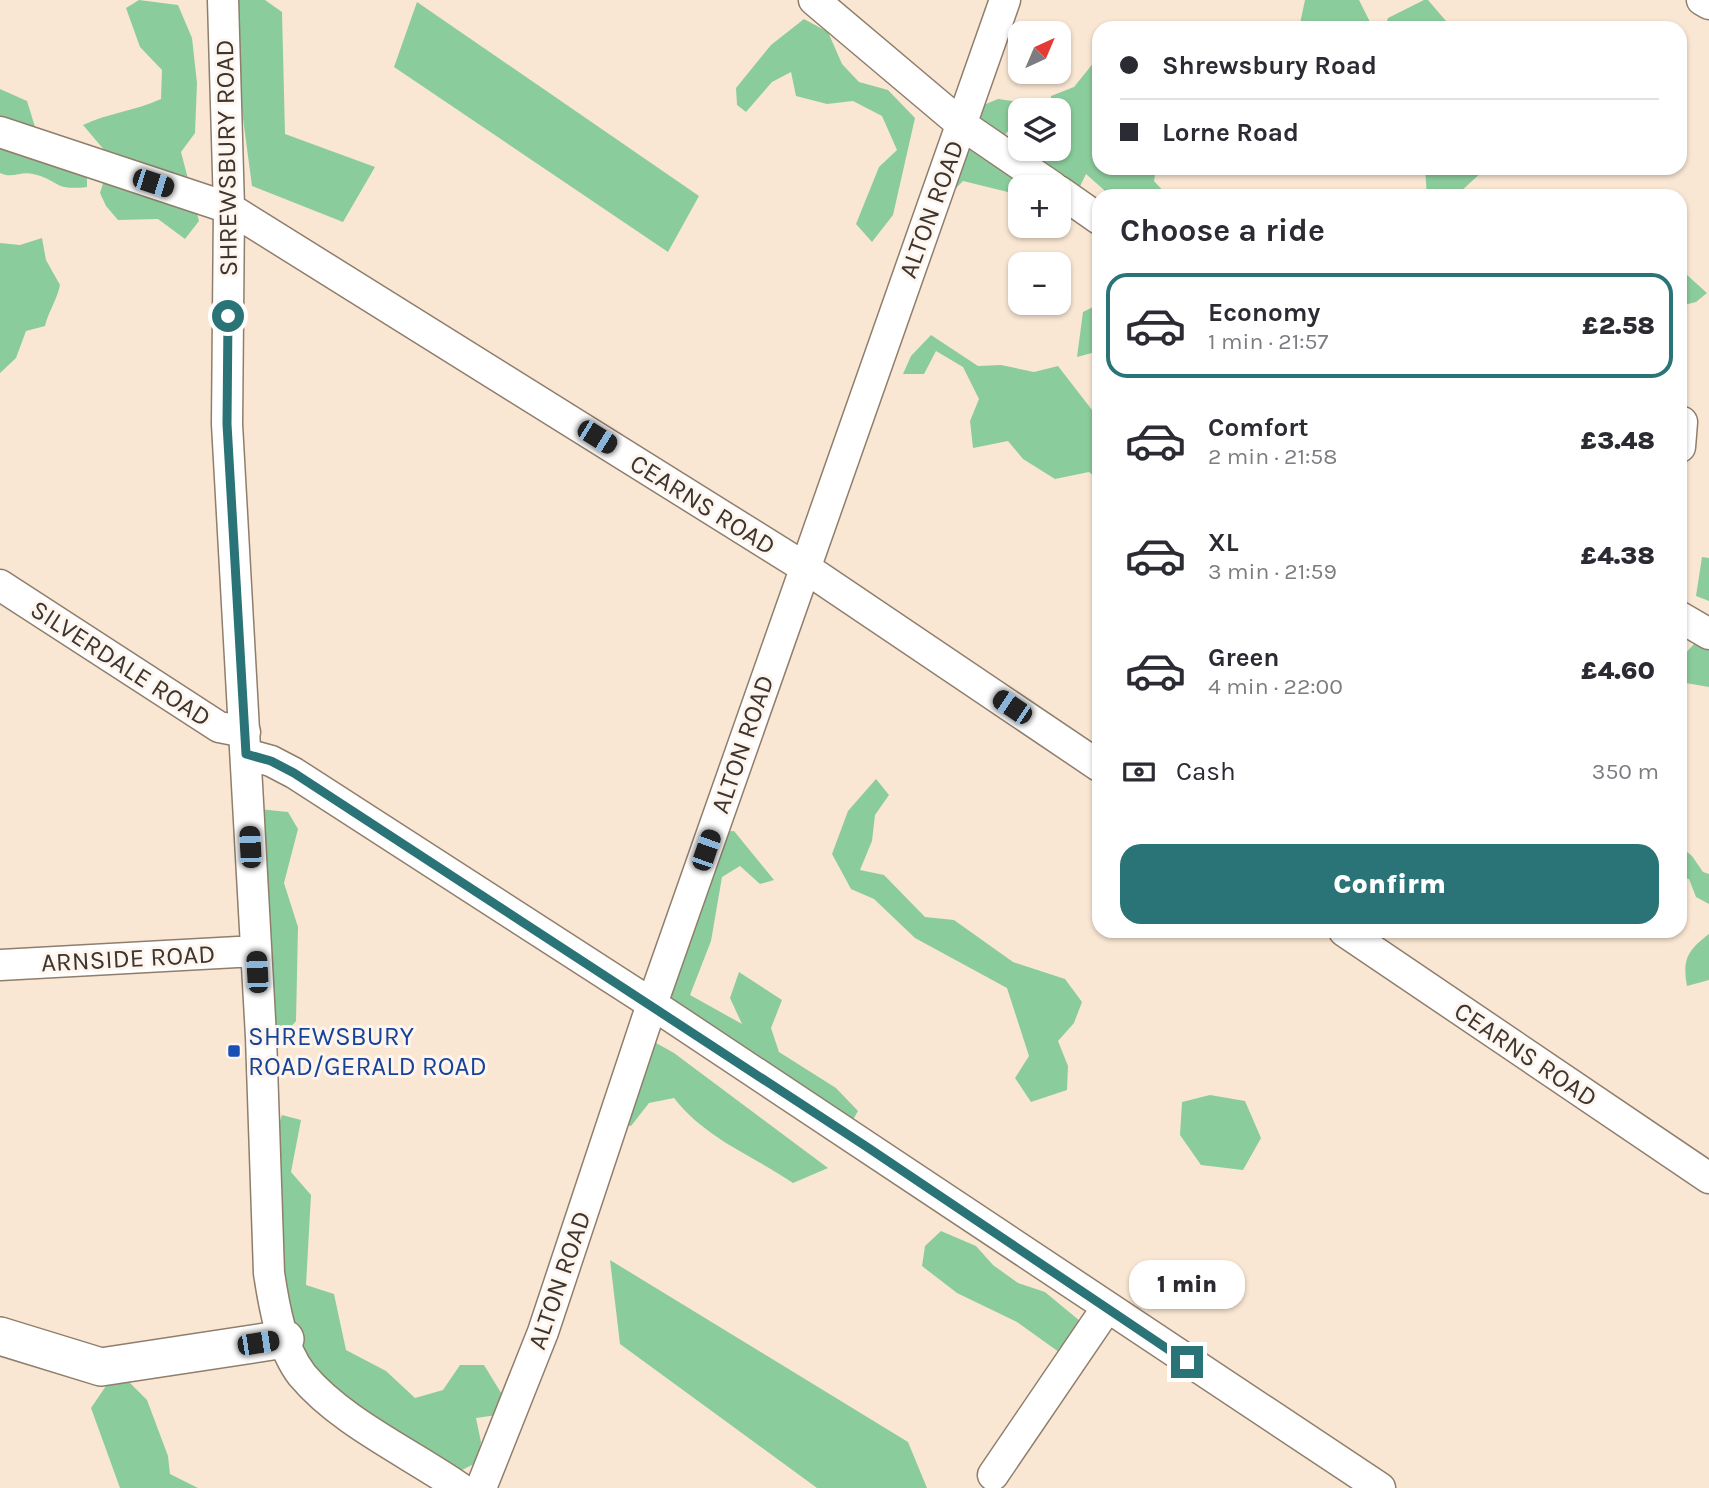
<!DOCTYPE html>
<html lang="en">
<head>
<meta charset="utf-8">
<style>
	:root { --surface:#fff; --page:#f2f2f3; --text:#2b2b33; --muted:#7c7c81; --line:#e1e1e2; --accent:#2a7478 }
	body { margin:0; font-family:Karla,sans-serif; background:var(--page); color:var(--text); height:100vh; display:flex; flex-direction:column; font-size:26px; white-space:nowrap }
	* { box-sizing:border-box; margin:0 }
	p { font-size:23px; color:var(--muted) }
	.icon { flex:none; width:38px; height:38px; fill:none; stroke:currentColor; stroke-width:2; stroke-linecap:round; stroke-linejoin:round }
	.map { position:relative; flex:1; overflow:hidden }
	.side { position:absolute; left:1092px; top:189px; width:595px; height:749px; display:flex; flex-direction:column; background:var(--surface); border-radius:21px; box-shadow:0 2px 5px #0004 }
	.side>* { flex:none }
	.guide { position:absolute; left:1092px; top:21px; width:595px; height:154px; border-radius:21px; box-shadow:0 2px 5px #0004; display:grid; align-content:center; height:154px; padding:0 28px; background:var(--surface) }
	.needle { width:46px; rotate:44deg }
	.buttons { position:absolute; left:1008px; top:21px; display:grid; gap:14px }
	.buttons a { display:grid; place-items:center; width:63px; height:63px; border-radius:14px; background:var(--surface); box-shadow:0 2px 5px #0004; font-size:35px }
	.end { position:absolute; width:32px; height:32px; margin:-16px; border:9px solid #2a7478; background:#fff; box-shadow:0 0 0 4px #fff }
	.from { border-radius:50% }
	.bubble { position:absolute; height:49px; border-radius:21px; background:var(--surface); box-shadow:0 2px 5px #0004; font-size:23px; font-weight:800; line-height:49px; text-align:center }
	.car { position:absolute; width:21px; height:42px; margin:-21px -10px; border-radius:9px; box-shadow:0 0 5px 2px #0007; background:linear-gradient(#222 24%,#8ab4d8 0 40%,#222 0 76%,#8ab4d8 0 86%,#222 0) }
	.guide b { display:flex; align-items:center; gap:24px; height:66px; font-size:26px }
	.guide b+b { border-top:2px solid var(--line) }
	.guide i { width:18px; height:18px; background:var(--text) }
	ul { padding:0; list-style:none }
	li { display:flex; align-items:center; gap:21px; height:105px; margin:0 14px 10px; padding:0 14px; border:4px solid transparent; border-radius:21px }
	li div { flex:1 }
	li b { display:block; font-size:26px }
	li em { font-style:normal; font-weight:800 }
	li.current { border-color:var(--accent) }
	li>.icon { width:63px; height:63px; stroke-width:1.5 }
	h2 { padding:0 28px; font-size:32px; line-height:84px }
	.pay { display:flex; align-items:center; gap:18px; height:77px; padding:0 28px; font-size:26px }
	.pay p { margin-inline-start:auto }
	.button { display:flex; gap:14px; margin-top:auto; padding:14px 28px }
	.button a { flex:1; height:80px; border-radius:21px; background:var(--accent); color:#fff; font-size:28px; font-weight:800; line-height:80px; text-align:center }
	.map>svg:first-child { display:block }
	.forest { fill:#8bcc9c }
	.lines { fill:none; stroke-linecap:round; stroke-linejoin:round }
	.minor-casing { stroke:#8f7e6c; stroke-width:33 }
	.tertiary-casing { stroke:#8f7e6c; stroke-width:40 }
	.minor { stroke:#fff; stroke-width:30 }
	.tertiary { stroke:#fff; stroke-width:37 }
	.route { stroke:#2a7478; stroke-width:9 }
	.transit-dot { fill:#1a4fb4; stroke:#fef6ee; stroke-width:2.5 }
	.labels { text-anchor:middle; stroke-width:6; stroke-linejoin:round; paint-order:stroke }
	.street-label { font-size:26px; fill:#3d352e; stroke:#fef6ee }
	.transit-label { font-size:26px; fill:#164399; stroke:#fef6ee; text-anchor:start }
</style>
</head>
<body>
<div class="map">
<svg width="1709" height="1488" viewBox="0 0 1709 1488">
	<rect width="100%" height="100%" fill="#fae7d3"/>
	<path class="forest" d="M139 0 178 5 192 38 197 83 195 133 181 152 199 221 185 239 158 219 118 220 106 206 100 193 111 158 83 125C108 113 135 111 161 99L162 70 140 47 126 8Z
		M234 0H265L282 12 285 134 375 167 343 222 252 186 234 51Z
		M1305 0H1359L1373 28H1299Z
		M1424 0H1428L1452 28H1385L1388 18Z
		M417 2 699 196 668 252 394 67Z
		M804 19 828 32 842 64 859 82 888 90 915 118 893 215 872 242 856 224 879 167 897 150 882 116 853 101 827 104 796 96 791 72 772 82 746 112 737 105 736 88 771 45Z
		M1099 56V146L1096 152 1099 168H1156L1154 181 1168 196H1105L1104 190 1086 174 1072 203 1059 215V187H1020V223L1011 220 1016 194 963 181 949 195 974 109 998 99 1020 102 1015 123 1001 139 1002 163 1018 181 1025 149H1059V110H1051V96L1074 87Z
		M0 89 27 101 36 130 87 150V187C52 191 60 180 33 174 21 171 12 179 0 173Z
		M1425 168H1486L1456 196H1427Z
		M42 238 46 260 60 285C57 300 49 310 45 326L26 331 16 358 0 373V243L20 245Z
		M1680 272 1687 275 1707 293 1696 302 1680 306Z
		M1099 304V351L1077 357 1083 312Z
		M931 335 978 366 1001 365 1034 372 1058 366 1099 419V480L1089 472 1055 479 1023 459 1008 441 973 448 970 421 979 399 963 367 936 351 924 374H903L911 356Z
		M1702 557 1709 558V601L1696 596Z
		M1695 643H1709V687L1680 682 1681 658Z
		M876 779 889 795 875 815 872 841 860 870 884 875 925 917 954 920 1013 962 1065 979 1082 1002 1074 1023 1058 1041 1068 1066 1067 1090 1031 1102 1015 1078 1029 1056 1007 988 915 938 874 899 851 889 832 854 848 811Z
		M259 809 288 812 298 829 284 883 298 927 296 1021 285 1034 266 1023Z
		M734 831 774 880 760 884 740 866 722 877 711 941 690 995 742 1024 730 998 739 972 782 1000 771 1028 779 1052 836 1088 858 1111 850 1125 663 1003 719 832Z
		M1680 846 1692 856 1703 872 1709 874V904L1696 897 1689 879 1680 877Z
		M1709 934V980L1687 986C1682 959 1688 950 1709 934Z
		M649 1039 674 1053 828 1168 793 1183C752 1155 706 1139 674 1098L649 1103 631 1126 621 1124Z
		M1210 1095 1245 1101 1261 1138 1243 1170 1201 1165 1180 1135 1182 1102Z
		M282 1115 301 1120 291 1172 311 1195 306 1285 334 1294 346 1350 386 1371 415 1398 443 1390 460 1365H484L503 1396 497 1415 476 1418 481 1442 476 1463 460 1471 332 1395 286 1324 260 1183Z
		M941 1231 976 1246 993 1265 1018 1283 1045 1292 1086 1326 1063 1355 1017 1322 957 1293 922 1266 925 1246Z
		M610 1260 908 1442 927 1488H817L620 1344Z
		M123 1376 147 1400 168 1456 170 1474 198 1488H120L91 1408 108 1383Z"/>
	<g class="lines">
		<defs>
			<path id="minor" d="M223 0 229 208 227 424 261 1037 269 1273C274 1306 281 1348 302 1375 341 1422 410 1453 460 1488
				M814 0 961 124 1053 187
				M1702 0 1709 4
				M0 132 229 208 804 567 1099 766
				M1059 191 1099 219
				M1680 447 1682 422
				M0 585 219 727 245 732
				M1680 617 1709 634
				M246 754 271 761 294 773 652 1004 1380 1488
				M1344 931 1709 1178
				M0 965 256 951
				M993 1475 1106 1309
				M481 1488 543 1332 652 1004 1005 0"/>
			<path id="tertiary" d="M0 1336 101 1367 285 1339"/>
		</defs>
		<use href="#minor" class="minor-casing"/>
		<use href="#tertiary" class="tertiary-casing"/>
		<use href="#minor" class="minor"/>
		<use href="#tertiary" class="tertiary"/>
	</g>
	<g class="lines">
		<path class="route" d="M228 316 227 424 246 754 271 761 294 773 867 1147 1187 1362"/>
	</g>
	<rect class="transit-dot" x="227" y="1044" width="14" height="14" rx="3.5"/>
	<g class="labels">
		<g class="street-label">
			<text transform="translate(226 158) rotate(-91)" y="9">SHREWSBURY ROAD</text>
			<text transform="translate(931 209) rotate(-70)" y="9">ALTON ROAD</text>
			<text transform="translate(703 504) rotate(32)" y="9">CEARNS ROAD</text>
			<text transform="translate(121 663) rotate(33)" y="9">SILVERDALE ROAD</text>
			<text transform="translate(742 744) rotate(-71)" y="9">ALTON ROAD</text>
			<text transform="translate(128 958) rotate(-3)" y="9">ARNSIDE ROAD</text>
			<text transform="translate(1526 1054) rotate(34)" y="9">CEARNS ROAD</text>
			<text transform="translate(559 1280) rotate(-71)" y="9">ALTON ROAD</text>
		</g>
		<g class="transit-label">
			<text x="248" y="1045">SHREWSBURY<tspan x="248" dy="30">ROAD/GERALD ROAD</tspan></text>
		</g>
	</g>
</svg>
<div class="buttons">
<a><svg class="needle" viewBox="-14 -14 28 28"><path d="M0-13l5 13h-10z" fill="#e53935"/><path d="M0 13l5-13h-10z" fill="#7c7c81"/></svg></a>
<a><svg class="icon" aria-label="layers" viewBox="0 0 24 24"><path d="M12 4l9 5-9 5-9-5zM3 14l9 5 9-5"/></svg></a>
<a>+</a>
<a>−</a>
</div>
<i class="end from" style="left:228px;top:316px"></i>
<i class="end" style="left:1187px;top:1362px"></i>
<div class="bubble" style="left:1129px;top:1260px;width:116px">1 min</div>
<i class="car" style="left:153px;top:183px;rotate:108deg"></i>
<i class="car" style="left:597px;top:437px;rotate:122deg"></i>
<i class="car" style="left:1012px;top:707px;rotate:304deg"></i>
<i class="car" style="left:250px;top:847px;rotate:357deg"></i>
<i class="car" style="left:706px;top:850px;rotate:19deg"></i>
<i class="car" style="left:257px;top:972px;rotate:357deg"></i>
<i class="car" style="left:258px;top:1343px;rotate:81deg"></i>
<div class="guide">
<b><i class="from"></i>Shrewsbury Road</b>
<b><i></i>Lorne Road</b>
</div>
<section class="side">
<h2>Choose a ride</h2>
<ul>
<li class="current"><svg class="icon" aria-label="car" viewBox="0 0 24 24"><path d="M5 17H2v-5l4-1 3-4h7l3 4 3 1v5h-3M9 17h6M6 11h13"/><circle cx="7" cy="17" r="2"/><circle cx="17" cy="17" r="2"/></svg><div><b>Economy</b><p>1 min · 21:57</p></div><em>£2.58</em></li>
<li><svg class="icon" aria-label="car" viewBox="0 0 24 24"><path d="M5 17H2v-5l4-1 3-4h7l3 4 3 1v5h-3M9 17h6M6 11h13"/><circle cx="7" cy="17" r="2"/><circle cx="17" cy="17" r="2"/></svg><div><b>Comfort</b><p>2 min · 21:58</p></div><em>£3.48</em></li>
<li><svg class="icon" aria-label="car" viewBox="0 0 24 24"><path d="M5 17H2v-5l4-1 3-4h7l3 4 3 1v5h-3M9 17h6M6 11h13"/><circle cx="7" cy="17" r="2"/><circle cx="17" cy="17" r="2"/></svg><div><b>XL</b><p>3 min · 21:59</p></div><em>£4.38</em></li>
<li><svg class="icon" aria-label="car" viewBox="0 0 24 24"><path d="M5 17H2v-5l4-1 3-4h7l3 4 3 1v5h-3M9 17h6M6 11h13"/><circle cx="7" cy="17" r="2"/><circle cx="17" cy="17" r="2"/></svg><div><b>Green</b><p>4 min · 22:00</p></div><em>£4.60</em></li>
</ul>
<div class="pay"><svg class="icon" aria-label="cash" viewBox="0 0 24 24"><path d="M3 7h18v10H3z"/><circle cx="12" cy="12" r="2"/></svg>Cash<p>350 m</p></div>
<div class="button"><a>Confirm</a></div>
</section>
</div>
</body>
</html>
